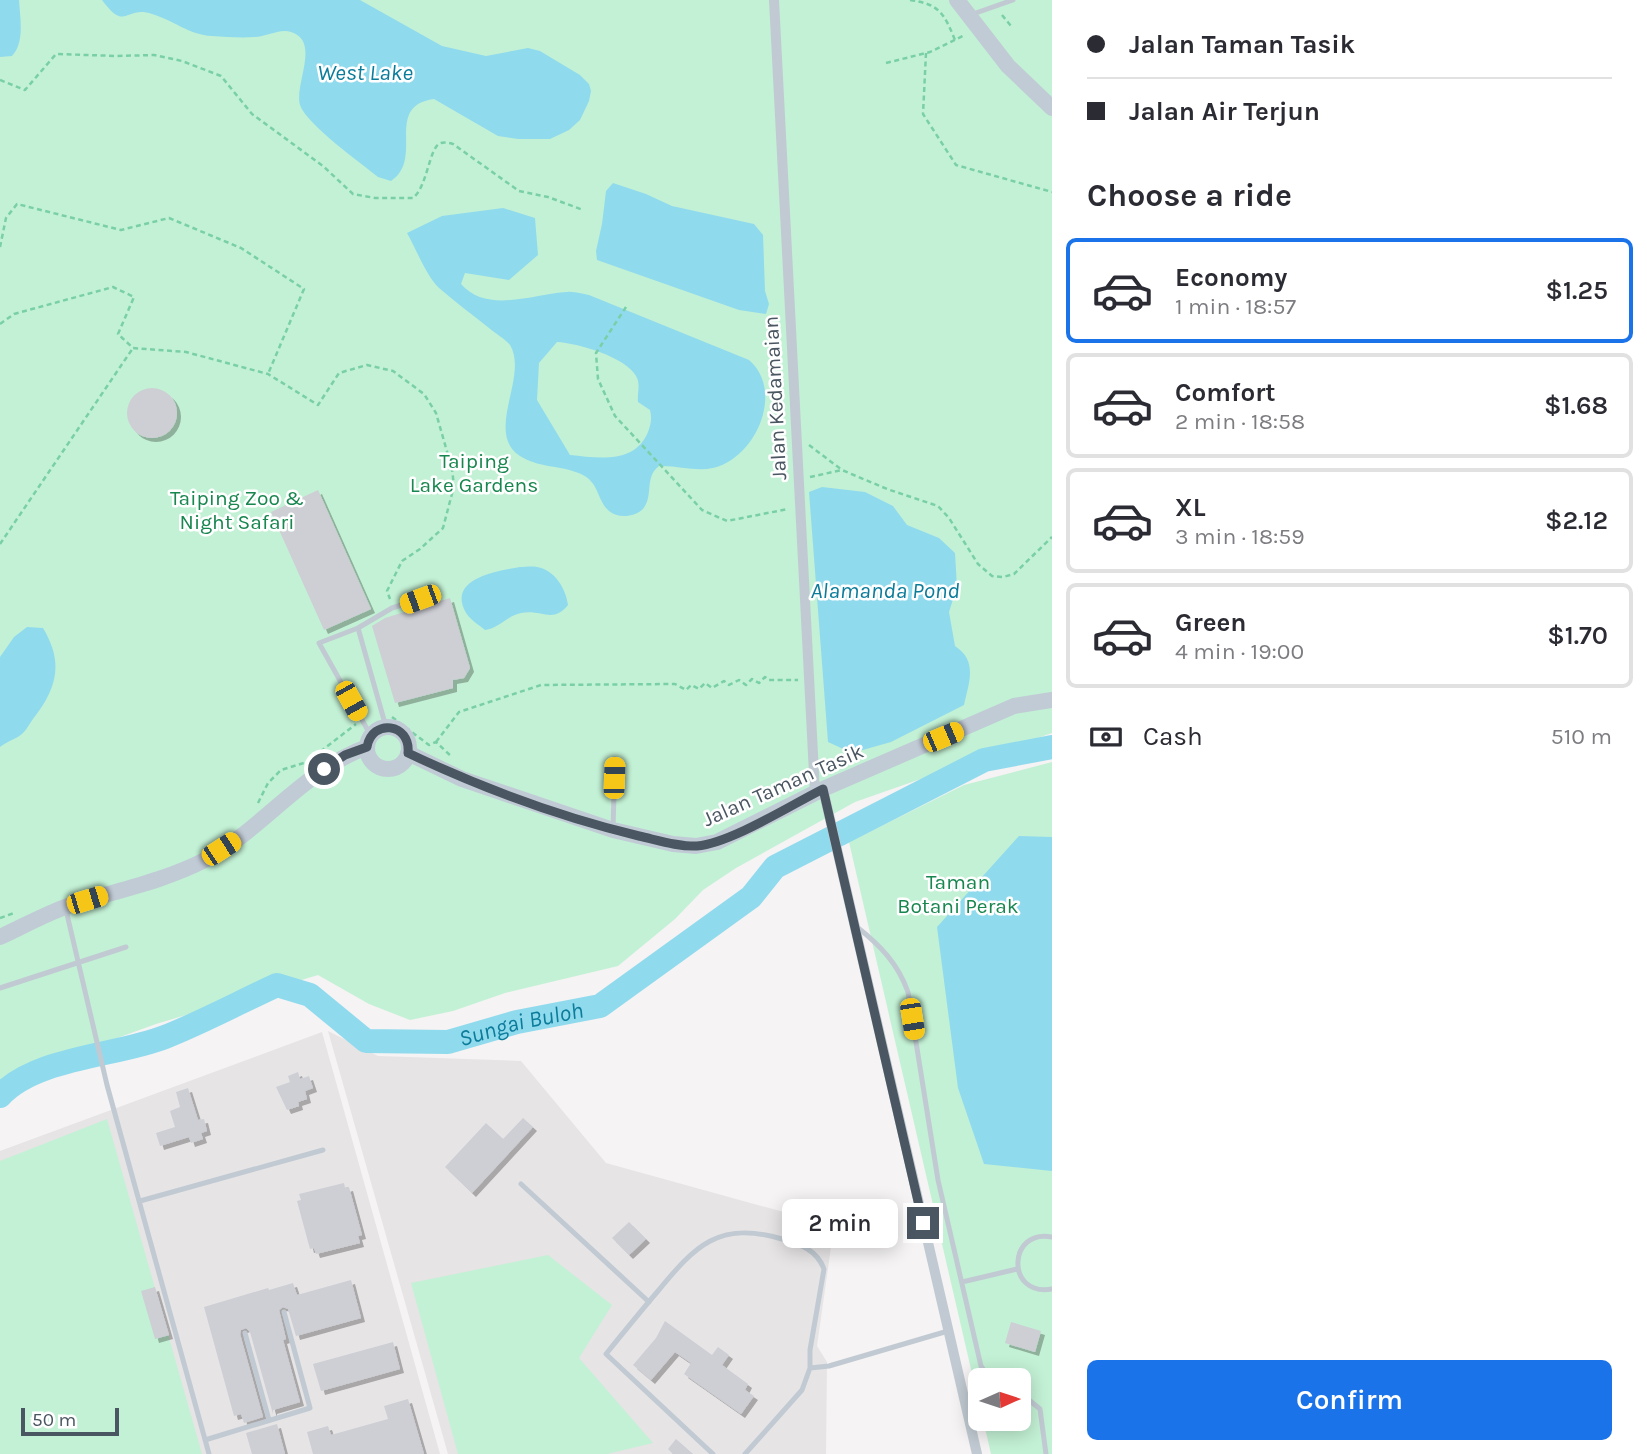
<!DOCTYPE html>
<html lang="en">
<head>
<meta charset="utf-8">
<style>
	:root { --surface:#fff; --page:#f2f2f3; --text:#2b2b33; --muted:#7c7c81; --line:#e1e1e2; --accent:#1a73e8 }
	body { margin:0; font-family:Karla,sans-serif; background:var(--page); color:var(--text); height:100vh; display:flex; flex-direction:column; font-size:26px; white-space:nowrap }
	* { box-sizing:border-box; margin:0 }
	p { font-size:23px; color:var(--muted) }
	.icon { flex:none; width:38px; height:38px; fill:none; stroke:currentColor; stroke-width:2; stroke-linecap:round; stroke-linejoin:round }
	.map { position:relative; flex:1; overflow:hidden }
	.panel { display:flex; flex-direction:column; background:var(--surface); width:595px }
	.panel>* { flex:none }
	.guide { display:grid; align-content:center; height:154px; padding:0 35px; background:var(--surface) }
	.needle { width:46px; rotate:87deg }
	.tools { position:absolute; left:968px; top:1368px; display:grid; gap:14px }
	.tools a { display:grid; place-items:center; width:63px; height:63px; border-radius:10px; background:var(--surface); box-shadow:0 4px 18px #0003; font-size:35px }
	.scale { position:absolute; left:21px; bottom:18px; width:98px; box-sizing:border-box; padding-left:7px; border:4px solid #4a5661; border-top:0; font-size:19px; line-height:24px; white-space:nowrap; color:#4a5661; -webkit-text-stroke:5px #fff; paint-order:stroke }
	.end { position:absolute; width:32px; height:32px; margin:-16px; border:9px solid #4a5661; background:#fff; box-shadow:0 0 0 4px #fff }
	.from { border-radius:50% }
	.bubble { position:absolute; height:49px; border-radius:10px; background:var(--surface); box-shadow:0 4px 18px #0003; font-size:23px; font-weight:600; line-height:49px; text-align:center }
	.car { position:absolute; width:21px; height:42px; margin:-21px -10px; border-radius:9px; box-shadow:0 0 5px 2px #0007; background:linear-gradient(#f5c518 24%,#345 0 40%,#f5c518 0 76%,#345 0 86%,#f5c518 0) }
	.guide b { display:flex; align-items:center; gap:24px; height:66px; font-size:26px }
	.guide b+b { border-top:2px solid var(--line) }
	.guide i { width:18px; height:18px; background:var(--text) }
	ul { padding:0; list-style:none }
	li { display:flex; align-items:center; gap:21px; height:105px; margin:0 14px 10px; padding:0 21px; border:4px solid var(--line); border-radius:10px }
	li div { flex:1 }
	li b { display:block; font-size:26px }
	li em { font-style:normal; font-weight:600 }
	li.active { border-color:var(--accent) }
	li>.icon { width:63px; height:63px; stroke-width:1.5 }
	h2 { padding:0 35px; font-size:32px; line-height:84px }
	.pay { display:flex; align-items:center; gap:18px; height:77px; padding:0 35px; font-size:26px }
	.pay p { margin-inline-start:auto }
	.button { display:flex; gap:14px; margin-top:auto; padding:14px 35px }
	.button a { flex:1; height:80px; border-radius:10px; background:var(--accent); color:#fff; font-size:28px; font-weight:600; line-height:80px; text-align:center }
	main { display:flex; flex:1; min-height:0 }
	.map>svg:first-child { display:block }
	.education { fill:#e6e4e5 }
	.green { fill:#c3f1d5 }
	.water { fill:#90daee; fill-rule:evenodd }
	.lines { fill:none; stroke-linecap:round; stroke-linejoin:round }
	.river { stroke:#90daee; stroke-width:24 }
	.building { fill:#cdcfd5; filter:url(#shadow) }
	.path { stroke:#7ad0a6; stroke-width:2.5; stroke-dasharray:5 3.5; stroke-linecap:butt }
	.lane { stroke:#c1cad2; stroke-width:5 }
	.street { stroke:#c1cad2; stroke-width:10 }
	.secondary { stroke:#c1cbd6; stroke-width:16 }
	.route { stroke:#4a5661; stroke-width:9 }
	.labels { text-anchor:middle; stroke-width:5; stroke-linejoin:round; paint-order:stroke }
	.street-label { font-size:21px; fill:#4a5661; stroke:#fff }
	.park-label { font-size:21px; fill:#17864f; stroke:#fff }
	.water-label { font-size:23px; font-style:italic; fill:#0c7c9b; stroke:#fff }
</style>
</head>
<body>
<main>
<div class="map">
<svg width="1052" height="1454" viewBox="0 0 1052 1454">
	<defs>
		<filter id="shadow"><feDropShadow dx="4" dy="4" stdDeviation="0" flood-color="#0004"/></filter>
	</defs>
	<rect width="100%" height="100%" fill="#f5f3f3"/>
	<path class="education" d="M328 1031 378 1056 521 1061 606 1163 834 1226 817 1346 827 1362 826 1454H448Z
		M322 1032 440 1454H0V1151Z"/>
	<path class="green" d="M0 0H1052V733L855 802 736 868 703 890 675 919 618 966 505 993 453 1011 410 1020 369 1004 318 975 156 1024 12 1076 0 1084Z
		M1052 762V1454H991L983 1419H1018V1381H980V1408L849 842 964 785Z
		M107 1119 202 1454H0V1161Z
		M548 1255 612 1305 579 1358 653 1443 607 1454H458L411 1283Z"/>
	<path class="water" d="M0 0H19C20 18 25 42 12 56L0 57Z
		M102 0H360L442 46 486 56 528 48 540 51 580 75 589 84 591 91 589 101 580 120 569 130 550 139H518L498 136 434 99C383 106 425 159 391 181L378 177C360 162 307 125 300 105 294 85 321 41 291 32 280 28 266 37 255 37 241 38 226 37 212 36 189 35 173 20 152 14 125 5 126 33 102 0Z
		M613 183 646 194 672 206 754 224 763 235 765 291 769 304 766 314 739 310 597 260 596 251 602 224 606 191Z
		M503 208 535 218 538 255 509 280 465 273 461 284C487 314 533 294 567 292 574 291 582 294 589 295L749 360C785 391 756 458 713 468 695 472 677 465 659 466 644 477 654 496 643 509 635 517 618 519 609 511 596 499 600 483 581 474 561 465 538 468 520 456 484 433 529 376 510 345 505 339 495 333 489 328 473 315 455 302 439 288 427 277 416 249 407 233L442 216ZM557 342C577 343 626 357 636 376 641 384 637 393 638 402L650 410C652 418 651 424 648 432 635 464 599 458 570 455L537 400 539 363Z
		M822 487 865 492 893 506 907 525 939 538 955 553 957 587 949 612 955 646C978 661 969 682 964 705L891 742 852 753 828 742 809 492Z
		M520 567C525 567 532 566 537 567 555 570 566 589 568 605 553 624 542 609 521 613 507 616 499 628 485 630 479 625 469 619 465 611 448 578 499 571 520 567Z
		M27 627 43 628C64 663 57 688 33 719 30 723 27 729 23 733 17 739 7 741 0 747V657L14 637Z
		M1019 836 1052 837V1171L984 1164 958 1088 937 927Z"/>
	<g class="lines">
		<path class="river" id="s1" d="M0 1096C36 1057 117 1056 165 1037 203 1022 240 1002 277 985L310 995 366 1041 448 1042 517 1022 600 1006 751 897 775 867 984 760 1052 747"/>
	</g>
	<path class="building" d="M127 413a25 25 0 1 1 50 0a25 25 0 1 1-50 0Z
		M318 490 371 609 324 630 271 512Z
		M450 598 470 668 464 678 453 680V688L395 703 372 626 385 618Z
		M298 1072 300 1079 309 1076 313 1088 305 1091 307 1099 298 1102 299 1106 287 1110 276 1087 290 1082 288 1076Z
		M188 1088 198 1120 204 1119 207 1131 201 1133 203 1139 191 1143 189 1137 160 1146 156 1133 175 1127 170 1111 180 1107 176 1092Z
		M523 1118 533 1127 472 1193 445 1167 486 1123 503 1139Z
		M344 1183 345 1188 349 1187 362 1235 358 1236 360 1243 316 1254 314 1248 310 1249 297 1201 301 1200 299 1194Z
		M629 1222 646 1239 629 1255 612 1238Z
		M351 1280 361 1318 296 1336 288 1309 283 1307 279 1310 286 1339 283 1340 300 1402 273 1410V1414L250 1332 246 1328 241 1330 240 1334 263 1417 244 1423 241 1414 234 1416 204 1307 268 1288 269 1290 293 1283 297 1295Z
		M155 1287 169 1335 155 1339 141 1291Z
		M665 1321 712 1355 718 1347 729 1355 722 1365 748 1384 745 1390 754 1396 741 1414 684 1374 691 1363 675 1352 651 1380 633 1365 656 1338Z
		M1011 1322 1041 1331 1035 1352 1005 1343Z
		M393 1342 400 1369 321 1391 313 1364Z
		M408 1399 424 1454H313L307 1432 328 1426 331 1435 388 1419 384 1406Z
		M277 1424 285 1454H252L246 1433Z
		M676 1439 693 1454H673L668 1449Z"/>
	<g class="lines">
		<path class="path" d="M910 0C939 4 944 13 955 40
			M1002 15 1011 26
			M926 53 923 114 956 165 1052 192
			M886 63 930 52 965 35
			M0 80 25 90 56 54 117 56 154 55 182 61 221 76 252 114 323 166 353 194 375 198H413C428 186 429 146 441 143 445 142 449 143 453 144L519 191 548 197 583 210
			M0 247 6 218 17 204 121 230 169 218 241 248 304 289 268 374
			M626 307 596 353 598 379 615 416 702 510 727 521 788 509
			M0 324 14 314 113 287 134 297 118 334 133 348 186 352 268 374 318 405 339 373 367 365 393 371 424 394 436 413 452 469 454 486 443 528 420 549 402 561 387 591 390 599
			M809 445 842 470
			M810 477 842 470 887 489 938 506 949 518 978 564 992 576 1003 577 1014 574 1052 537
			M0 544 133 348
			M392 717 429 745 436 742 452 757
			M436 742 459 712 541 685 675 684 686 690 691 685 699 689 705 683 712 688 724 681 729 685 739 680 746 685 752 679 759 683 765 677 769 680H798
			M258 803 268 783 281 770 307 762 356 724
			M0 918 14 913"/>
		<path class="lane" d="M973 14 1013 0
			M358 628 319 643 371 736
			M386 727 358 628 392 608 420 599
			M613 829 615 759
			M66 910 107 1085 209 1454
			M857 927C881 946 898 964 908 992L938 1180 981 1366 991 1381
			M0 988 126 947
			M521 1184 649 1302
			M140 1201 323 1150
			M1052 1237C1008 1228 1005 1297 1052 1289
			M962 1282 1017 1269
			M245 1333 269 1420
			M1018 1395 1029 1400 1040 1409 1046 1454
			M205 1440 310 1408 284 1312
			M713 1454 606 1354C623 1333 640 1312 658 1291 695 1246 719 1220 782 1239 800 1244 817 1250 824 1269L810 1350V1368
			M745 1454 802 1390 810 1368 829 1366 948 1331"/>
		<path class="street" d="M774 0 815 793
			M823 789 977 1454"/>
		<path class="secondary" d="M957 0 1008 66 1052 108
			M367 748a21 21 0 1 1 42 0a21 21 0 1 1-42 0Z
			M408 753 462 779 613 830 673 844 696 846 717 842 823 789 1014 706 1052 700
			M0 937C22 927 45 914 68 906 114 891 162 882 205 860 263 829 304 770 367 747"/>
	</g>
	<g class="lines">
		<path class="route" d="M324 769 345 755 367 747C372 718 411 723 408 753 482 788 560 817 639 836 657 840 678 847 697 846 731 843 791 805 823 789L923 1223"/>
	</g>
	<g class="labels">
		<g class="street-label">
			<text transform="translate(775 398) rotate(-93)" y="7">Jalan Kedamaian</text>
			<text transform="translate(783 785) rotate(-24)" y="7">Jalan Taman Tasik</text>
		</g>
		<g class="park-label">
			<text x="474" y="468">Taiping<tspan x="474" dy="24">Lake Gardens</tspan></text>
			<text x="237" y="505">Taiping Zoo &amp;<tspan x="237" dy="24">Night Safari</tspan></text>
			<text x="958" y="889">Taman<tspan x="958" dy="24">Botani Perak</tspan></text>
		</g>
		<g class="water-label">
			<text x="365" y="80">West Lake</text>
			<text x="885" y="598">Alamanda Pond</text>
			<text dy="8" stroke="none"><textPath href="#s1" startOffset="565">Sungai Buloh</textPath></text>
		</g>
	</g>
</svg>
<div class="tools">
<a><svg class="needle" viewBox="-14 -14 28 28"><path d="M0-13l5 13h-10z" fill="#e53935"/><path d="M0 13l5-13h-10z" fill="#7c7c81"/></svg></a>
</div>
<div class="scale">50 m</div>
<i class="end from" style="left:324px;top:769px"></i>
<i class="end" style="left:923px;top:1223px"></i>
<div class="bubble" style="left:782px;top:1199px;width:116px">2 min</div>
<i class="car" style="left:420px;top:599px;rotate:250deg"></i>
<i class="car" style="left:351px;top:701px;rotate:151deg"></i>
<i class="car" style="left:943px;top:737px;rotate:67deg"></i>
<i class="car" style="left:614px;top:778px;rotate:2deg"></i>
<i class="car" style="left:221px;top:849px;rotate:57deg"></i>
<i class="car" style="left:87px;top:900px;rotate:73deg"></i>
<i class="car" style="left:912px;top:1019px;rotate:171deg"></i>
</div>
<section class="panel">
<div class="guide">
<b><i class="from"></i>Jalan Taman Tasik</b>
<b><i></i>Jalan Air Terjun</b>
</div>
<h2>Choose a ride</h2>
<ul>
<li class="active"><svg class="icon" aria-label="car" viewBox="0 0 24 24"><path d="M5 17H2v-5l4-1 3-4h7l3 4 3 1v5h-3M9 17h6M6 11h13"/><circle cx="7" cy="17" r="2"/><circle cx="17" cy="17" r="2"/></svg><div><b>Economy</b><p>1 min · 18:57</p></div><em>$1.25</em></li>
<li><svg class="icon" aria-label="car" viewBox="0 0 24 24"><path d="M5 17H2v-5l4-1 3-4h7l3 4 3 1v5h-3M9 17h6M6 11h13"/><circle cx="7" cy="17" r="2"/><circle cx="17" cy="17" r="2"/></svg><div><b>Comfort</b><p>2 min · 18:58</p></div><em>$1.68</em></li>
<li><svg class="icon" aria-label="car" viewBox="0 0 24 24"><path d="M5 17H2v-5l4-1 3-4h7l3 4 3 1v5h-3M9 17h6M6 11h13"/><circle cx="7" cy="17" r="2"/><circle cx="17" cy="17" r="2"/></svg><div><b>XL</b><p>3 min · 18:59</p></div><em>$2.12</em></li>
<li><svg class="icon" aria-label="car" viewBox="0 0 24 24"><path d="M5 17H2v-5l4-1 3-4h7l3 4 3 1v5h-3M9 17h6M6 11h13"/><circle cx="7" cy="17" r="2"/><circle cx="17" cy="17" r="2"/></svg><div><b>Green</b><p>4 min · 19:00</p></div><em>$1.70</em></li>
</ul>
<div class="pay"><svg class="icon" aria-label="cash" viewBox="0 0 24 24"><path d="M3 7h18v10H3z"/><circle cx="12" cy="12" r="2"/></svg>Cash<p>510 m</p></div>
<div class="button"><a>Confirm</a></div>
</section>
</main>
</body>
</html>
